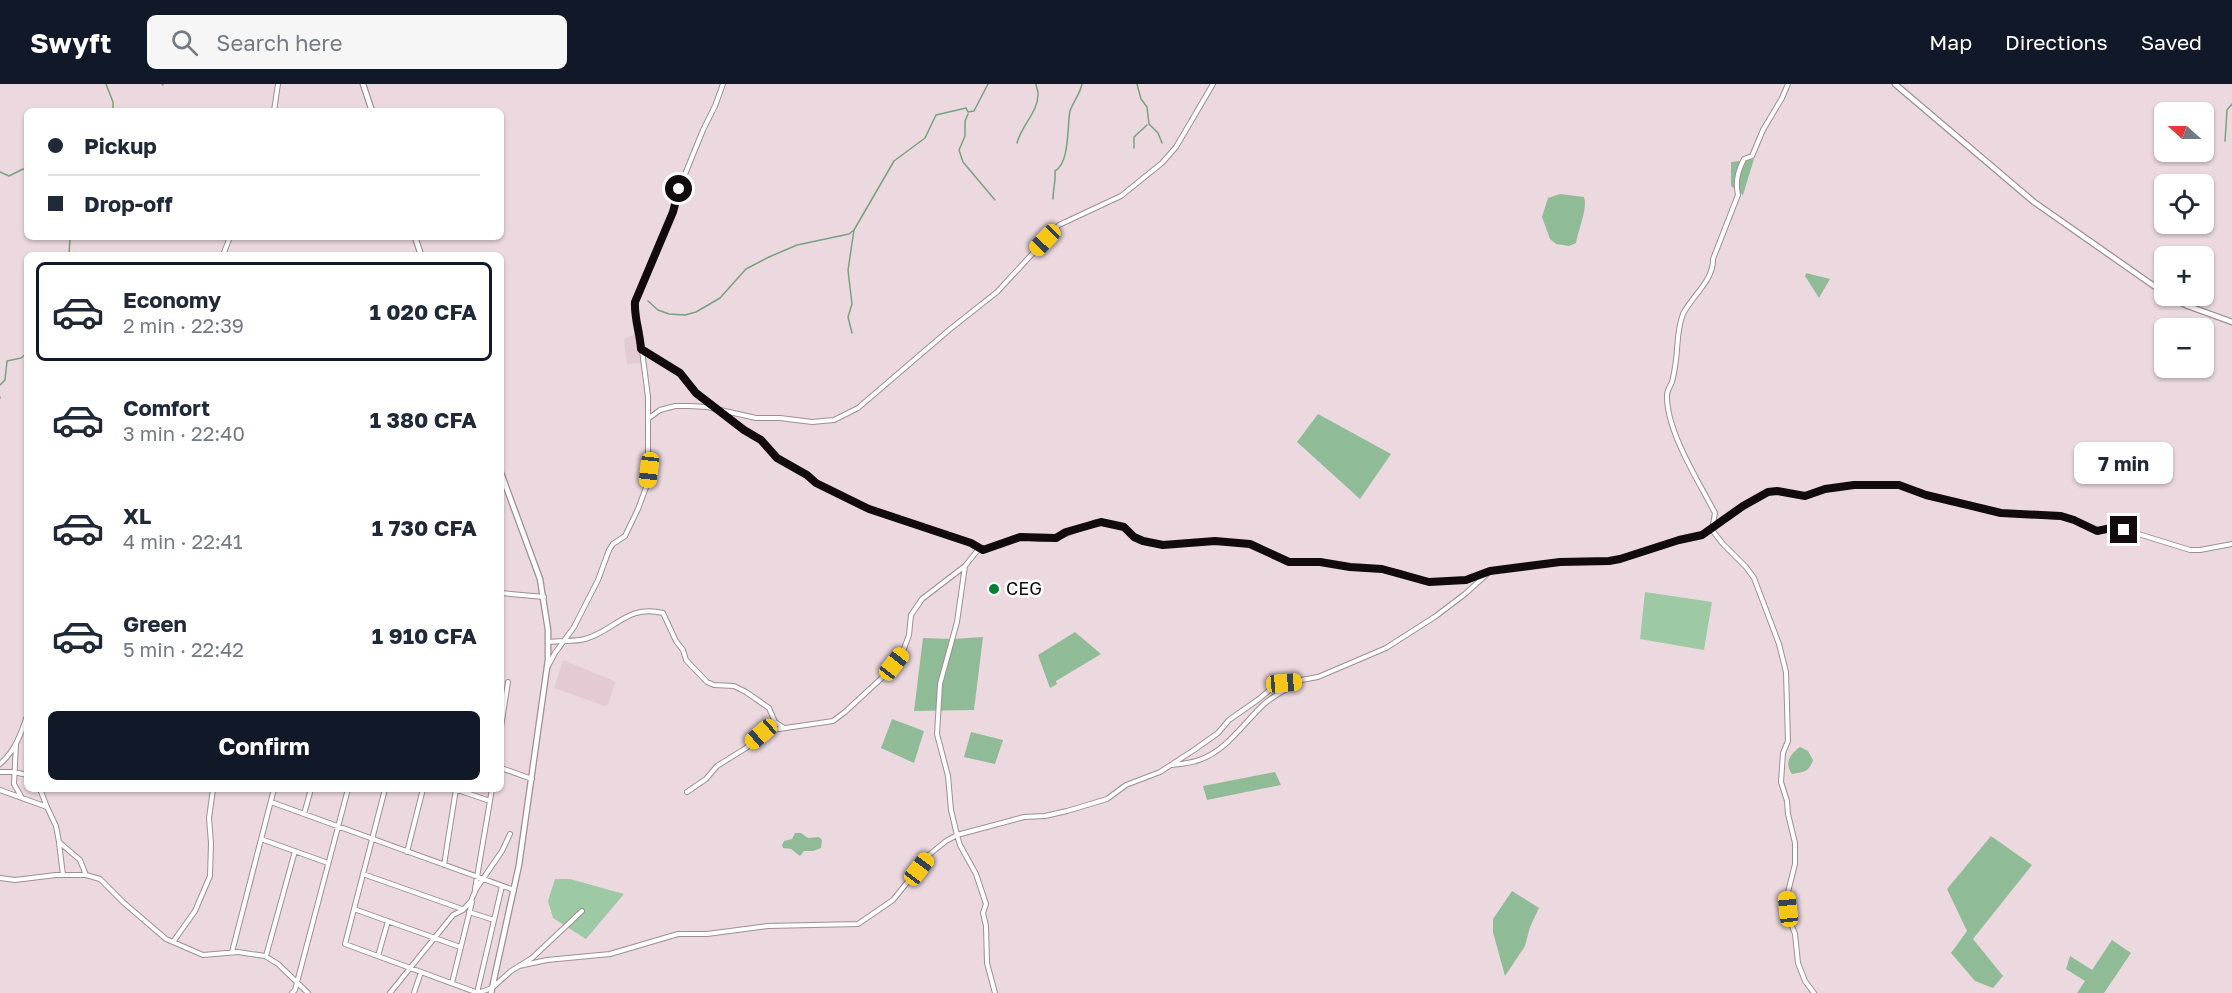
<!DOCTYPE html>
<html lang="en">
<head>
<meta charset="utf-8">
<style>
	:root { --surface:#fff; --page:#f6f6f7; --text:#1f2937; --muted:#747a83; --line:#e0e1e3; --accent:#111827 }
	body { margin:0; font-family:"Golos Text",sans-serif; background:var(--page); color:var(--text); height:100vh; display:flex; flex-direction:column; font-size:22px; white-space:nowrap }
	* { box-sizing:border-box; margin:0 }
	p { font-size:20px; color:var(--muted) }
	.icon { flex:none; width:33px; height:33px; fill:none; stroke:currentColor; stroke-width:2; stroke-linecap:round; stroke-linejoin:round }
	.map { position:relative; flex:1; overflow:hidden }
	.panel { position:absolute; left:24px; top:168px; width:480px; height:540px; display:flex; flex-direction:column; background:var(--surface); border-radius:9px; box-shadow:0 2px 4px #0004 }
	.panel>* { flex:none }
	.hud { position:absolute; left:24px; top:24px; width:480px; height:132px; border-radius:9px; box-shadow:0 2px 4px #0004; display:grid; align-content:center; height:132px; padding:0 24px; background:var(--surface) }
	.needle { width:39px; rotate:291deg }
	.buttons { position:absolute; left:2154px; top:18px; display:grid; gap:12px }
	.buttons a { display:grid; place-items:center; width:60px; height:60px; border-radius:9px; background:var(--surface); box-shadow:0 2px 4px #0004; font-size:30px }
	.end { position:absolute; width:27px; height:27px; margin:-14px; border:8px solid #110b0d; background:#fff; box-shadow:0 0 0 3px #fff }
	.from { border-radius:50% }
	.bubble { position:absolute; height:42px; border-radius:9px; background:var(--surface); box-shadow:0 2px 4px #0004; font-size:20px; font-weight:700; line-height:42px; text-align:center }
	.car { position:absolute; width:18px; height:36px; margin:-18px -9px; border-radius:8px; box-shadow:0 0 4px 2px #0007; background:linear-gradient(#f5c518 24%,#345 0 40%,#f5c518 0 76%,#345 0 86%,#f5c518 0) }
	.hud b { display:flex; align-items:center; gap:21px; height:57px; font-size:22px }
	.hud b+b { border-top:2px solid var(--line) }
	.hud i { width:15px; height:15px; background:var(--text) }
	ul { padding:10px 0 0; list-style:none }
	li { display:flex; align-items:center; gap:18px; height:99px; margin:0 12px 9px; padding:0 12px; border:3px solid transparent; border-radius:9px }
	li div { flex:1 }
	li b { display:block; font-size:22px }
	li em { font-style:normal; font-weight:700 }
	li.selected { border-color:var(--accent) }
	li>.icon { width:54px; height:54px; stroke-width:1.5 }
	.primary-button { display:flex; gap:12px; margin-top:auto; padding:12px 24px }
	.primary-button a { flex:1; height:69px; border-radius:9px; background:var(--accent); color:#fff; font-size:24px; font-weight:700; line-height:69px; text-align:center }
	header { display:flex; align-items:center; gap:36px; box-sizing:border-box; height:84px; padding:0 30px; background:var(--accent); color:#fff }
	header strong { font-size:28px }
	nav { display:flex; gap:33px; margin-inline-start:auto; font-size:21px }
	.search { width:420px; height:54px; background:var(--page); display:flex; align-items:center; gap:15px; box-sizing:border-box; padding:0 21px; border-radius:9px; color:var(--muted); font-size:22px }
	.map>svg:first-child { display:block }
	.built { fill:#e4cad2 }
	.green { fill:#9dc9a5 }
	.forest { fill:#8fbc97 }
	.lines { fill:none; stroke-linecap:round; stroke-linejoin:round }
	.stream { stroke:#77a27f; stroke-width:1.5 }
	.minor-casing { stroke:#9f8e93; stroke-width:6 }
	.tertiary-casing { stroke:#9f8e93; stroke-width:7 }
	.minor { stroke:#fff; stroke-width:4 }
	.tertiary { stroke:#fff; stroke-width:4.5 }
	.route { stroke:#110b0d; stroke-width:8 }
	.poi-dot { fill:#007f38; stroke:#fff; stroke-width:2 }
	.labels { text-anchor:middle; stroke-width:5; stroke-linejoin:round; paint-order:stroke }
	.poi-label { font-size:18px; fill:#110b0d; stroke:#fff; text-anchor:start }
</style>
</head>
<body>
<header>
<strong>Swyft</strong>
<div class="search"><svg class="icon" aria-label="search" viewBox="0 0 24 24"><circle cx="10" cy="10" r="6"/><path d="M15 15l6 6"/></svg>Search here</div>
<nav><a>Map</a><a>Directions</a><a>Saved</a></nav>
</header>
<div class="map">
<svg width="2232" height="909" viewBox="0 0 2232 909">
	<rect width="100%" height="100%" fill="#ebd9df"/>
	<path class="built" d="M639 248 643 279 627 280 624 255Z
		M563 576 614 597 615 599 608 620 605 622 554 604Z"/>
	<path class="green" d="M1645 508 1712 518 1704 566 1640 555Z
		M555 795H570L624 810 586 855 553 834 548 817Z"/>
	<path class="forest" d="M1754 75 1743 111 1731 102V78Z
		M1560 110 1584 113C1588 125 1578 146 1576 159L1569 162 1556 160 1550 155 1542 133 1548 114Z
		M1806 189 1830 195 1819 214 1805 192Z
		M1318 330 1391 370 1360 415 1297 358Z
		M1075 548 1101 570 1056 597 1057 600 1050 604 1038 571Z
		M983 553 974 626 914 627 923 554 952 555Z
		M892 635 924 647 914 679 881 664Z
		M971 648 1003 656 995 680 964 673Z
		M1800 663 1808 667 1813 676C1809 688 1804 688 1792 690 1784 679 1790 670 1800 663Z
		M1275 688 1281 701 1207 716 1203 702Z
		M795 749H801L808 754 819 753 822 756 821 764 813 767H804L800 772 791 765 783 764 782 761 784 757 792 755Z
		M1991 752 2032 781 1973 855 2003 892 1993 904 1975 897 1951 869 1967 847 1947 805Z
		M1512 807 1539 824 1530 843 1525 862 1505 892 1493 848V835Z
		M2112 856 2131 869 2104 909H2077L2085 897 2066 885 2070 872 2092 886Z"/>
	<g class="lines">
		<path class="stream" d="M106 0 113 18V27
			M162 0 163 1
			M1137 0 1141 15 1147 23 1149 40 1158 49 1162 59
			M968 30 965 37V52L959 66 963 78 995 116
			M2225 57 2227 26 2232 20
			M1017 59C1021 42 1039 27 1038 9 1038 6 1036 3 1036 0
			M1134 64V53L1147 41
			M0 88 9 92 23 85 27 87
			M1053 115C1053 105 1056 97 1055 87 1070 79 1067 42 1070 27 1073 18 1080 10 1082 0
			M69 171 70 153
			M648 217 658 226 669 230 685 231 696 228 720 214 746 185 769 173 797 161 849 150 854 146 894 77 925 54 936 31 966 24 968 28 974 27 988 0
			M852 249 848 233 852 220 848 186 854 146
			M0 301 5 296 7 277 21 274 27 269
			M0 313V314"/>
		<defs>
			<path id="minor" d="M1788 0 1782 14 1763 46 1752 72 1744 75C1738 87 1735 97 1738 111L1713 175C1714 196 1692 212 1683 230 1677 245 1678 260 1676 276 1675 283 1674 291 1672 298 1670 303 1667 306 1667 311 1666 347 1699 398 1715 429L1712 446 1723 460 1746 483 1754 494 1779 560 1786 588 1788 657 1783 669 1781 698 1787 717 1788 730 1795 759V780L1787 812 1790 837 1795 850 1798 879 1805 897 1814 909
				M274 27 278 0
				M223 171 230 153
				M641 265 680 289 696 309 744 346 761 356 777 374 807 391 816 399 869 425 971 459 982 465
				M649 334 660 326 675 322H690L707 323 756 334H780L812 338 834 336 858 324 949 246 997 208 1059 141 1121 112 1162 79 1176 63 1213 0
				M965 482 957 538 940 600 937 650 948 692 951 726 957 751 960 761 976 790 986 820 983 829 986 842 987 879 995 909
				M501 509 544 513
				M548 558C560 556 574 558 585 555 616 546 627 520 663 529L676 557 683 566 686 576 707 598 714 601 734 602 746 608 769 624 775 638 784 644
				M548 582 555 569 574 543 598 496 609 466 613 460 625 452 638 425 648 398V313L639 243 635 230V218L673 128 679 105 703 46 715 22 723 0
				M501 643 508 598
				M16 660 14 700 22 714
				M0 680C15 667 21 650 27 632
				M1172 681C1181 680 1191 679 1199 676 1227 666 1242 641 1263 621 1273 612 1286 605 1298 599
				M501 684 532 695
				M0 688H14L27 691
				M40 705 47 723
				M385 705 345 860 478 909
				M455 705 490 717
				M0 706 47 723 56 742 59 758 80 776 86 791
				M687 708 706 695 717 682 746 664 761 650 772 646 833 637 845 628 886 590 902 570 909 551 911 531 922 515 965 482 977 467 1020 453 1040 455 1056 454 1096 438 1124 443 1135 453 1155 460 1163 461 1215 457 1250 460 1289 478H1320L1350 483 1382 485 1401 489 1429 498H1439L1466 496 1490 487 1560 478 1609 477 1620 475 1679 456 1702 451 1743 422 1768 408 1777 407 1805 412 1825 405 1854 401H1899L1926 411 2001 429 2061 433 2074 436 2097 447 2116 443 2190 466H2200L2232 460
				M271 718 514 806
				M304 730 311 705
				M261 755 328 779
				M59 759 63 791
				M407 768 423 705
				M444 781 456 705
				M363 790 462 825
				M0 794 15 796 56 791H86L100 795 124 819 166 855 203 871 238 868 265 872 278 880 308 909
				M475 805 492 705
				M354 825 460 863
				M469 828 494 836
				M173 858 195 827 210 792 211 759 209 734 213 705
				M232 868 274 705
				M266 872 295 767
				M378 872 388 837
				M519 882 547 876 610 870 678 850H707L768 842 858 840 893 816 930 770 946 757 957 751 1024 733 1045 732 1067 727 1107 715 1126 701 1160 688 1194 666 1218 649 1229 636 1259 615 1273 603 1284 599 1318 593 1386 564 1436 532 1465 510 1487 490
				M452 899 472 818
				M292 909 295 906 348 705
				M390 909 453 831 463 826 471 817 476 805 502 767 510 750
				M414 909 421 888
				M477 909 502 802
				M478 909 492 904 511 887 532 874 582 827"/>
			<path id="tertiary" d="M363 0 372 27
				M1895 0 2034 118 2164 209
				M415 153 421 171
				M2168 212 2188 222 2232 238
				M491 909 519 781 548 576V546L540 495 501 389"/>
		</defs>
		<use href="#minor" class="minor-casing"/>
		<use href="#tertiary" class="tertiary-casing"/>
		<use href="#minor" class="minor"/>
		<use href="#tertiary" class="tertiary"/>
	</g>
	<g class="lines">
		<path class="route" d="M679 105 673 128 635 218C634 234 640 249 641 265L680 289 696 309 744 346 761 356 777 374 807 391 816 399 869 425 971 459 983 466 1020 453 1056 454 1066 448 1101 438 1124 443 1134 453 1143 457 1163 461 1215 457 1250 460 1289 478H1320L1350 483 1382 485 1429 498 1466 496 1490 487 1560 478 1609 477 1620 475 1679 456 1702 451 1743 422 1768 408 1777 407 1805 412 1825 405 1854 401H1899L1926 411 2001 429 2061 432 2074 436 2097 447 2116 443 2124 446"/>
	</g>
	<circle class="poi-dot" cx="994" cy="505" r="6"/>
	<g class="labels">
		<g class="poi-label">
			<text x="1006" y="511">CEG</text>
		</g>
	</g>
</svg>
<div class="buttons">
<a><svg class="needle" viewBox="-14 -14 28 28"><path d="M0-13l5 13h-10z" fill="#e53935"/><path d="M0 13l5-13h-10z" fill="#747a83"/></svg></a>
<a><svg class="icon" aria-label="locate" viewBox="0 0 24 24"><circle cx="12" cy="12" r="6"/><path d="M12 2v4M12 18v4M2 12h4M18 12h4"/></svg></a>
<a>+</a>
<a>−</a>
</div>
<i class="end from" style="left:679px;top:105px"></i>
<i class="end" style="left:2124px;top:446px"></i>
<div class="bubble" style="left:2074px;top:358px;width:99px">7 min</div>
<i class="car" style="left:1045px;top:156px;rotate:224deg"></i>
<i class="car" style="left:649px;top:386px;rotate:187deg"></i>
<i class="car" style="left:894px;top:580px;rotate:38deg"></i>
<i class="car" style="left:1284px;top:599px;rotate:85deg"></i>
<i class="car" style="left:761px;top:650px;rotate:229deg"></i>
<i class="car" style="left:919px;top:785px;rotate:37deg"></i>
<i class="car" style="left:1788px;top:825px;rotate:354deg"></i>
<div class="hud">
<b><i class="from"></i>Pickup</b>
<b><i></i>Drop-off</b>
</div>
<section class="panel">
<ul>
<li class="selected"><svg class="icon" aria-label="car" viewBox="0 0 24 24"><path d="M5 17H2v-5l4-1 3-4h7l3 4 3 1v5h-3M9 17h6M6 11h13"/><circle cx="7" cy="17" r="2"/><circle cx="17" cy="17" r="2"/></svg><div><b>Economy</b><p>2 min · 22:39</p></div><em>1 020 CFA</em></li>
<li><svg class="icon" aria-label="car" viewBox="0 0 24 24"><path d="M5 17H2v-5l4-1 3-4h7l3 4 3 1v5h-3M9 17h6M6 11h13"/><circle cx="7" cy="17" r="2"/><circle cx="17" cy="17" r="2"/></svg><div><b>Comfort</b><p>3 min · 22:40</p></div><em>1 380 CFA</em></li>
<li><svg class="icon" aria-label="car" viewBox="0 0 24 24"><path d="M5 17H2v-5l4-1 3-4h7l3 4 3 1v5h-3M9 17h6M6 11h13"/><circle cx="7" cy="17" r="2"/><circle cx="17" cy="17" r="2"/></svg><div><b>XL</b><p>4 min · 22:41</p></div><em>1 730 CFA</em></li>
<li><svg class="icon" aria-label="car" viewBox="0 0 24 24"><path d="M5 17H2v-5l4-1 3-4h7l3 4 3 1v5h-3M9 17h6M6 11h13"/><circle cx="7" cy="17" r="2"/><circle cx="17" cy="17" r="2"/></svg><div><b>Green</b><p>5 min · 22:42</p></div><em>1 910 CFA</em></li>
</ul>
<div class="primary-button"><a>Confirm</a></div>
</section>
</div>
</body>
</html>
